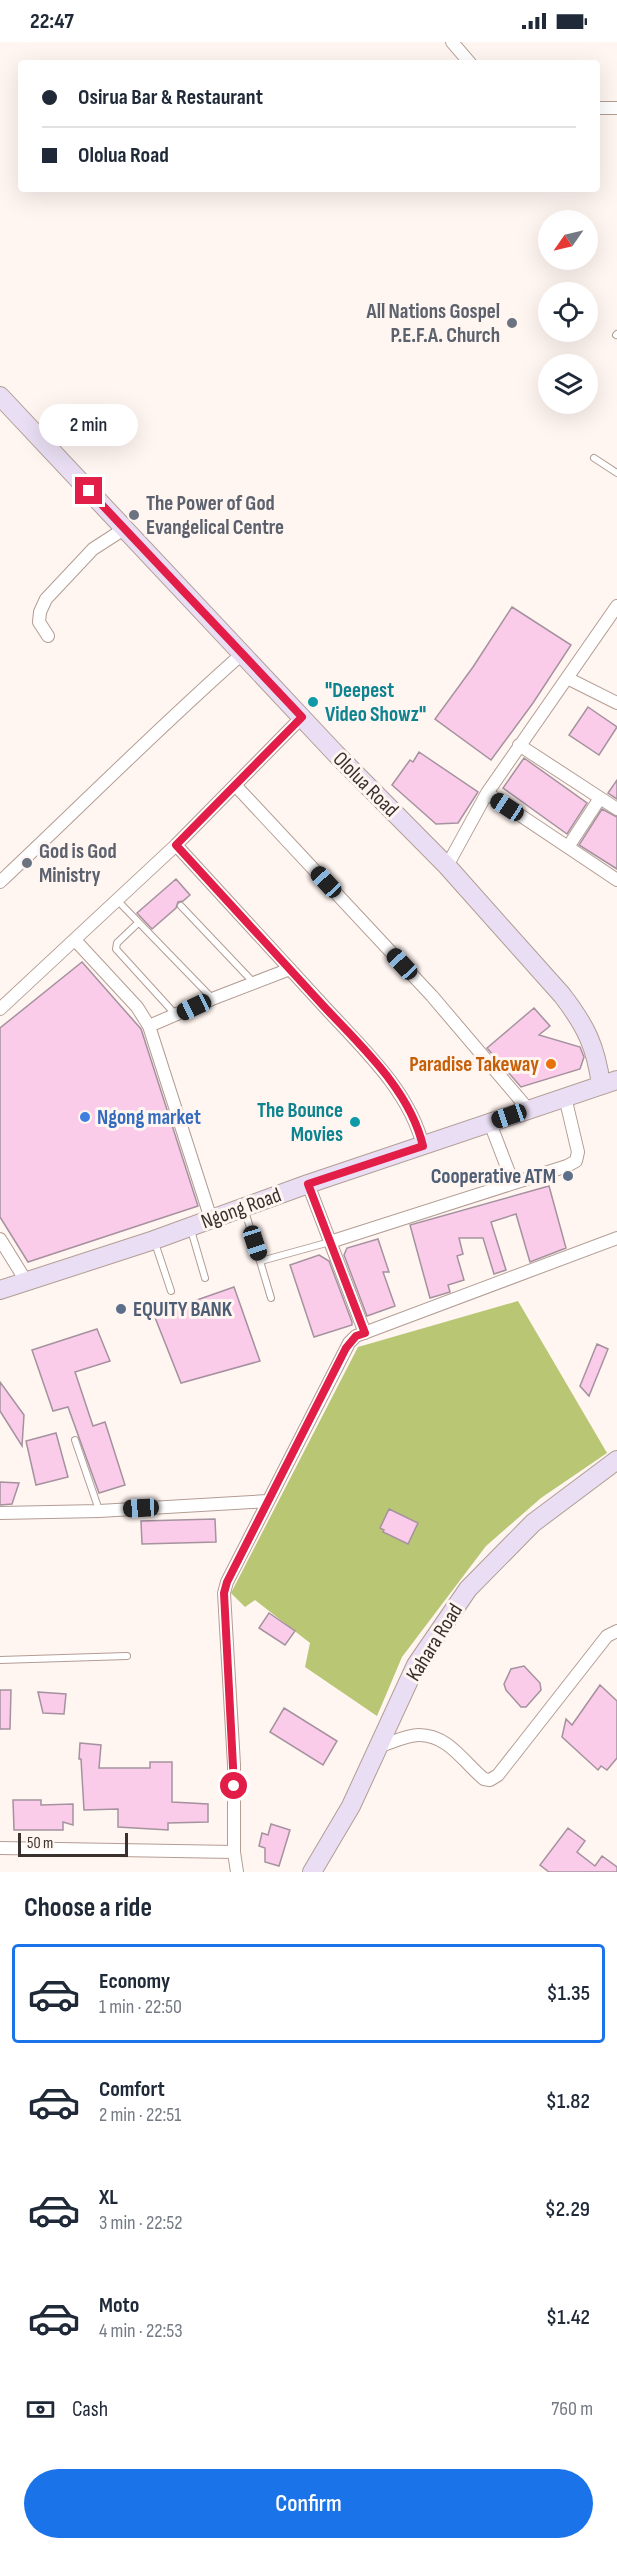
<!DOCTYPE html>
<html lang="en">
<head>
<meta charset="utf-8">
<style>
	:root { --surface:#fff; --page:#f6f6f7; --text:#1f2937; --muted:#747a83; --line:#e0e1e3; --accent:#1a73e8 }
	body { margin:0; font-family:"Sofia Sans Condensed",sans-serif; background:var(--page); color:var(--text); height:100vh; display:flex; flex-direction:column; font-size:22px; white-space:nowrap }
	* { box-sizing:border-box; margin:0 }
	p { font-size:20px; color:var(--muted) }
	.icon { flex:none; width:33px; height:33px; fill:none; stroke:currentColor; stroke-width:2; stroke-linecap:round; stroke-linejoin:round }
	.map { position:relative; height:1830px; overflow:hidden }
	.drawer { display:flex; flex-direction:column; background:var(--surface); flex:1 }
	.drawer>* { flex:none }
	.top-card { position:absolute; left:18px; top:18px; width:582px; height:132px; border-radius:6px; box-shadow:0 6px 24px #0002; display:grid; align-content:center; height:132px; padding:0 24px; background:var(--surface) }
	.needle { width:39px; rotate:236deg }
	.tools { position:absolute; left:538px; top:168px; display:grid; gap:12px }
	.tools a { display:grid; place-items:center; width:60px; height:60px; border-radius:50%; background:var(--surface); box-shadow:0 6px 24px #0002; font-size:30px }
	.scale { position:absolute; left:18px; bottom:15px; width:110px; box-sizing:border-box; padding-left:6px; border:3px solid #3a312e; border-top:0; font-size:16px; line-height:21px; white-space:nowrap; color:#3a312e; -webkit-text-stroke:4px #fff5f1; paint-order:stroke }
	.end { position:absolute; width:27px; height:27px; margin:-14px; border:8px solid #e11d48; background:#fff; box-shadow:0 0 0 3px #fff }
	.from { border-radius:50% }
	.bubble { position:absolute; height:42px; border-radius:21px; background:var(--surface); box-shadow:0 6px 24px #0002; font-size:20px; font-weight:600; line-height:42px; text-align:center }
	.car { position:absolute; width:18px; height:36px; margin:-18px -9px; border-radius:8px; box-shadow:0 0 4px 2px #0007; background:linear-gradient(#222 24%,#8ab4d8 0 40%,#222 0 76%,#8ab4d8 0 86%,#222 0) }
	.top-card b { display:flex; align-items:center; gap:21px; height:57px; font-size:22px }
	.top-card b+b { border-top:2px solid var(--line) }
	.top-card i { width:15px; height:15px; background:var(--text) }
	ul { padding:0; list-style:none }
	li { display:flex; align-items:center; gap:18px; height:99px; margin:0 12px 9px; padding:0 12px; border:3px solid transparent; border-radius:6px }
	li div { flex:1 }
	li b { display:block; font-size:22px }
	li em { font-style:normal; font-weight:600 }
	li.active { border-color:var(--accent) }
	li>.icon { width:54px; height:54px; stroke-width:1.5 }
	h2 { padding:0 24px; font-size:27px; line-height:72px }
	.pay { display:flex; align-items:center; gap:15px; height:66px; padding:0 24px; font-size:22px }
	.pay p { margin-inline-start:auto }
	.action { display:flex; gap:12px; margin-top:auto; padding:12px 24px }
	.action a { flex:1; height:69px; border-radius:36px; background:var(--accent); color:#fff; font-size:24px; font-weight:600; line-height:69px; text-align:center }
	.status { display:flex; justify-content:space-between; align-items:center; height:42px; padding:0 30px; background:var(--surface); direction:ltr }
	.status svg { height:16px; fill:currentColor }
	.map>svg:first-child { display:block }
	.forest { fill:#b9c674 }
	.building { fill:#faccea; stroke:#a5929e; stroke-width:1.5 }
	.lines { fill:none; stroke-linecap:round; stroke-linejoin:round }
	.lane-casing { stroke:#b39d94; stroke-width:8 }
	.street-casing { stroke:#b39d94; stroke-width:14 }
	.secondary-casing { stroke:#b39d94; stroke-width:20 }
	.lane { stroke:#fff; stroke-width:6 }
	.street { stroke:#fff; stroke-width:12 }
	.secondary { stroke:#e9def3; stroke-width:18 }
	.route { stroke:#e11d48; stroke-width:8 }
	.worship-dot { fill:#6b7280; stroke:#fff5f1; stroke-width:2 }
	.culture-dot { fill:#0f9aa8; stroke:#fff5f1; stroke-width:2 }
	.food-dot { fill:#e8710a; stroke:#fff5f1; stroke-width:2 }
	.shop-dot { fill:#3f7fe0; stroke:#fff5f1; stroke-width:2 }
	.service-dot { fill:#5c6f8a; stroke:#fff5f1; stroke-width:2 }
	.labels { text-anchor:middle; stroke-width:6; stroke-linejoin:round; paint-order:stroke }
	.worship-label { font-size:21px; font-weight:bold; fill:#5b616d; stroke:#fff5f1; text-anchor:start }
	.culture-label { font-size:21px; font-weight:bold; fill:#0d838f; stroke:#fff5f1; text-anchor:start }
	.street-label { font-size:21px; fill:#3a312e; stroke:#fff5f1 }
	.food-label { font-size:21px; font-weight:bold; fill:#c56008; stroke:#fff5f1; text-anchor:end }
	.shop-label { font-size:21px; font-weight:bold; fill:#366cbe; stroke:#fff5f1; text-anchor:start }
	.service-label { font-size:21px; font-weight:bold; fill:#4e5e75; stroke:#fff5f1; text-anchor:end }
</style>
</head>
<body>
<div class="status"><b>22:47</b><svg viewBox="0 0 49 12"><path d="M0 12V9h3v3zM5 12V6h3v6zM10 12V3h3v9zM15 12V0h3v12zM26 1h20v11H26zM47 4h2v5h-2z"/></svg></div>
<div class="map">
<svg width="617" height="1830" viewBox="0 0 617 1830">
	<rect width="100%" height="100%" fill="#fff5f1"/>
	<path class="forest" d="M518 1259 607 1411 541 1456 486 1504 402 1615 377 1674 305 1625 310 1601 255 1558 245 1565 231 1551 358 1305Z"/>
	<path class="building" d="M512 565 571 603 533 661 491 718 435 677 473 625Z
		M588 665 617 685 599 713 569 693Z
		M419 710 478 750 458 781 436 782 392 743 410 718 413 720Z
		M524 716 587 761 567 792 503 746Z
		M617 738V757L608 751Z
		M602 767 617 775V827L579 803Z
		M176 837 190 853 183 859 178 860 176 866 152 887 137 871Z
		M82 920 141 987 198 1164 28 1220 0 1175V986Z
		M534 966 550 984 539 993 580 1005 584 1015 580 1027 521 1045 487 1006Z
		M549 1144 566 1206 530 1220 516 1172 491 1180 506 1228 494 1232 483 1196H459L463 1212 457 1214 464 1238 448 1243 450 1250 430 1256 410 1183Z
		M378 1197 389 1230H383L395 1264 367 1274 344 1213 347 1206Z
		M319 1213 329 1219 352 1280V1283L314 1295 290 1223Z
		M234 1245 260 1319 181 1341 154 1273Z
		M97 1287 110 1319 75 1330 93 1384 105 1380 125 1443 99 1451 68 1365 53 1369 32 1308Z
		M597 1302 608 1307 589 1354 580 1344Z
		M0 1340 24 1373 22 1404 0 1369Z
		M56 1391 68 1435 36 1443 26 1399Z
		M0 1440 19 1441 12 1462 0 1463Z
		M389 1467 418 1481 408 1502 383 1490 384 1488 380 1486Z
		M215 1477 216 1500 142 1502 141 1479Z
		M269 1571 295 1589 285 1603 259 1586Z
		M524 1624 540 1641 541 1648 526 1665H521L506 1648 504 1642 511 1627Z
		M600 1643 617 1659V1716L607 1728 601 1724 598 1728 562 1695 566 1677 572 1683Z
		M0 1648H11L10 1687H0Z
		M38 1650 66 1652 64 1672 43 1671Z
		M284 1666 337 1699 323 1723 270 1690Z
		M80 1701 101 1703 99 1726H150V1720H172V1760L208 1762V1780L168 1781V1788L118 1785V1767L84 1768 81 1717H79Z
		M13 1758H41V1763L73 1762V1783L63 1780V1788H14Z
		M271 1782 290 1788 279 1824 265 1820V1806L259 1804 262 1791 268 1793Z
		M568 1786 585 1799 577 1810 595 1824 602 1814 617 1825V1830H549L540 1823Z"/>
	<g class="lines">
		<defs>
			<path id="lane" d="M616 293 617 292
				M594 416 617 431
				M117 858 212 956
				M181 864 254 941
				M138 881 117 901 116 907 176 973
				M245 1169 271 1256
				M191 1188 205 1236
				M155 1201 171 1249
				M261 1219 330 1200
				M75 1398 99 1468
				M0 1618 127 1614"/>
			<path id="street" d="M452 0 470 21
				M597 66H617
				M48 594 39 580 40 570 46 557 93 507 124 487
				M567 636 617 661
				M519 703 617 767
				M235 743 432 954 528 1067
				M487 751 617 564
				M176 803C224 856 273 908 321 961 360 1004 409 1047 423 1104
				M568 805 600 756
				M447 824 487 751 617 838
				M0 840C81 764 159 685 242 612
				M75 898 137 965 149 984 211 1177
				M0 967 176 803 302 675
				M149 984 212 957 290 927
				M490 1081 513 1141
				M308 1142 365 1291
				M0 1197 26 1239
				M330 1200 567 1124 576 1119 578 1110 565 1055
				M0 1471 99 1469 268 1459
				M378 1705C391 1701 406 1693 419 1693 449 1693 464 1721 484 1737L490 1738 498 1733 607 1594 617 1589
				M0 1806 234 1810
				M237 1830 234 1810V1723L224 1551 227 1540 349 1301 356 1294 617 1196"/>
			<path id="secondary" d="M0 354 336 712 447 824 562 953C586 984 596 1005 601 1043
				M0 1248 154 1198 308 1142 617 1038
				M312 1830 351 1764 416 1623 468 1547 533 1481 617 1418"/>
		</defs>
		<use href="#lane" class="lane-casing"/>
		<use href="#street" class="street-casing"/>
		<use href="#secondary" class="secondary-casing"/>
		<use href="#lane" class="lane"/>
		<use href="#street" class="street"/>
		<use href="#secondary" class="secondary"/>
	</g>
	<g class="lines">
		<path class="route" d="M89 449 302 675 176 803C223 855 271 906 318 958 357 1001 409 1045 423 1104L308 1142 365 1291 356 1294 346 1306 227 1540 224 1551 234 1744"/>
	</g>
	<g class="worship-dot">
		<circle cx="512" cy="281" r="6"/>
		<circle cx="134" cy="473" r="6"/>
		<circle cx="27" cy="821" r="6"/>
	</g>
	<g class="culture-dot">
		<circle cx="313" cy="660" r="6"/>
		<circle cx="355" cy="1080" r="6"/>
	</g>
	<circle class="food-dot" cx="551" cy="1022" r="6"/>
	<circle class="shop-dot" cx="85" cy="1075" r="6"/>
	<g class="service-dot">
		<circle cx="568" cy="1134" r="6"/>
		<circle cx="121" cy="1267" r="6"/>
	</g>
	<g class="labels">
		<g class="worship-label">
			<text x="500" y="276" text-anchor="end">All Nations Gospel<tspan x="500" dy="24">P.E.F.A. Church</tspan></text>
			<text x="146" y="468">The Power of God<tspan x="146" dy="24">Evangelical Centre</tspan></text>
			<text x="39" y="816">God is God<tspan x="39" dy="24">Ministry</tspan></text>
		</g>
		<g class="culture-label">
			<text x="325" y="655">"Deepest<tspan x="325" dy="24">Video Showz"</tspan></text>
			<text x="343" y="1075" text-anchor="end">The Bounce<tspan x="343" dy="24">Movies</tspan></text>
		</g>
		<g class="street-label">
			<text transform="translate(366 742) rotate(45)" y="7">Ololua Road</text>
			<text transform="translate(241 1166) rotate(-20)" y="7">Ngong Road</text>
			<text transform="translate(434 1600) rotate(-58)" y="7">Kahara Road</text>
		</g>
		<g class="food-label">
			<text x="539" y="1029">Paradise Takeway</text>
		</g>
		<g class="shop-label">
			<text x="97" y="1082">Ngong market</text>
		</g>
		<g class="service-label">
			<text x="556" y="1141">Cooperative ATM</text>
			<text x="133" y="1274" text-anchor="start">EQUITY BANK</text>
		</g>
	</g>
</svg>
<div class="tools">
<a><svg class="needle" viewBox="-14 -14 28 28"><path d="M0-13l5 13h-10z" fill="#e53935"/><path d="M0 13l5-13h-10z" fill="#747a83"/></svg></a>
<a><svg class="icon" aria-label="locate" viewBox="0 0 24 24"><circle cx="12" cy="12" r="6"/><path d="M12 2v4M12 18v4M2 12h4M18 12h4"/></svg></a>
<a><svg class="icon" aria-label="layers" viewBox="0 0 24 24"><path d="M12 4l9 5-9 5-9-5zM3 14l9 5 9-5"/></svg></a>
</div>
<div class="scale">50 m</div>
<i class="end from" style="left:234px;top:1744px"></i>
<i class="end" style="left:89px;top:449px"></i>
<div class="bubble" style="left:39px;top:362px;width:99px">2 min</div>
<i class="car" style="left:507px;top:765px;rotate:303deg"></i>
<i class="car" style="left:326px;top:840px;rotate:317deg"></i>
<i class="car" style="left:402px;top:922px;rotate:317deg"></i>
<i class="car" style="left:194px;top:965px;rotate:245deg"></i>
<i class="car" style="left:509px;top:1074px;rotate:251deg"></i>
<i class="car" style="left:255px;top:1201px;rotate:162deg"></i>
<i class="car" style="left:141px;top:1466px;rotate:267deg"></i>
<div class="top-card">
<b><i class="from"></i>Osirua Bar &amp; Restaurant</b>
<b><i></i>Ololua Road</b>
</div>
</div>
<section class="drawer">
<h2>Choose a ride</h2>
<ul>
<li class="active"><svg class="icon" aria-label="car" viewBox="0 0 24 24"><path d="M5 17H2v-5l4-1 3-4h7l3 4 3 1v5h-3M9 17h6M6 11h13"/><circle cx="7" cy="17" r="2"/><circle cx="17" cy="17" r="2"/></svg><div><b>Economy</b><p>1 min · 22:50</p></div><em>$1.35</em></li>
<li><svg class="icon" aria-label="car" viewBox="0 0 24 24"><path d="M5 17H2v-5l4-1 3-4h7l3 4 3 1v5h-3M9 17h6M6 11h13"/><circle cx="7" cy="17" r="2"/><circle cx="17" cy="17" r="2"/></svg><div><b>Comfort</b><p>2 min · 22:51</p></div><em>$1.82</em></li>
<li><svg class="icon" aria-label="car" viewBox="0 0 24 24"><path d="M5 17H2v-5l4-1 3-4h7l3 4 3 1v5h-3M9 17h6M6 11h13"/><circle cx="7" cy="17" r="2"/><circle cx="17" cy="17" r="2"/></svg><div><b>XL</b><p>3 min · 22:52</p></div><em>$2.29</em></li>
<li><svg class="icon" aria-label="car" viewBox="0 0 24 24"><path d="M5 17H2v-5l4-1 3-4h7l3 4 3 1v5h-3M9 17h6M6 11h13"/><circle cx="7" cy="17" r="2"/><circle cx="17" cy="17" r="2"/></svg><div><b>Moto</b><p>4 min · 22:53</p></div><em>$1.42</em></li>
</ul>
<div class="pay"><svg class="icon" aria-label="cash" viewBox="0 0 24 24"><path d="M3 7h18v10H3z"/><circle cx="12" cy="12" r="2"/></svg>Cash<p>760 m</p></div>
<div class="action"><a>Confirm</a></div>
</section>
</body>
</html>
